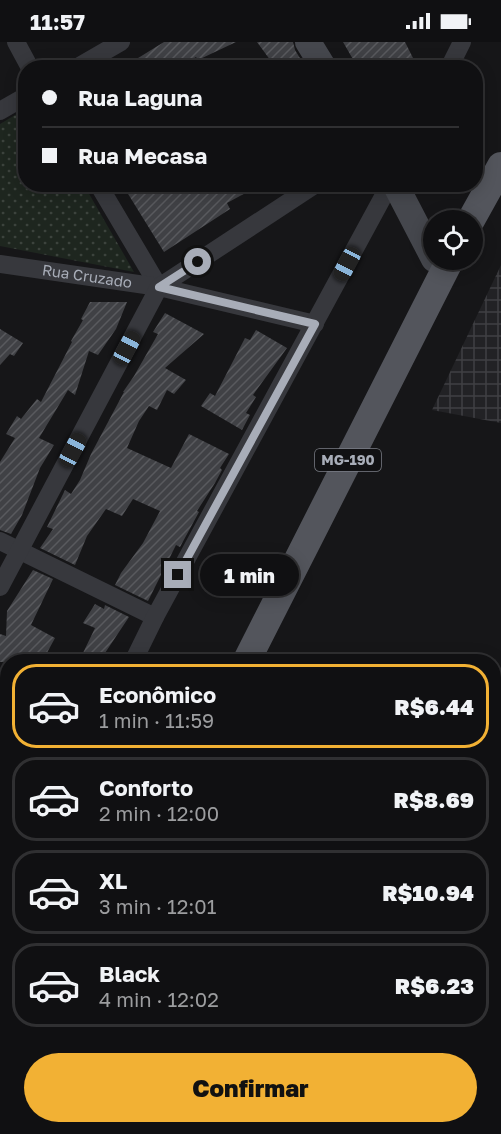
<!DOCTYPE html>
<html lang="pt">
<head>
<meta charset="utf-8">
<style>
	:root { --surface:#101012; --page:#19191b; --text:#f1f3f6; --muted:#9c9d9f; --line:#303032; --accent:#f2b134 }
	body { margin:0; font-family:"Golos Text",sans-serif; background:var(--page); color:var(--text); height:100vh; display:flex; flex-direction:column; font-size:22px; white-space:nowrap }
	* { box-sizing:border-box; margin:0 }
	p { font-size:20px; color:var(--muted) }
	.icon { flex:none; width:33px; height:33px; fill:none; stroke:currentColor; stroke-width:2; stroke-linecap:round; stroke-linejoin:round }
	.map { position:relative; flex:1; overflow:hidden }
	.drawer { position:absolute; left:0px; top:612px; width:501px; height:480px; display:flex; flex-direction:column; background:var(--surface); border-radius:24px 24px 0 0; box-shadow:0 3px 15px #0003,0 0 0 2px var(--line) }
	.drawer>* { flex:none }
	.banner { position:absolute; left:18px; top:18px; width:465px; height:132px; border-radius:24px; box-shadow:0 3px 15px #0003,0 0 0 2px var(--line); display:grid; align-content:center; height:132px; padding:0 24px; background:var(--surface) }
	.fabs { position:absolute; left:423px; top:168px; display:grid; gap:12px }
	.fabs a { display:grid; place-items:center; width:60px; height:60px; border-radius:50%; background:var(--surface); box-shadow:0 3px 15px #0003,0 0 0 2px var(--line); font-size:30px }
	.end { position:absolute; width:27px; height:27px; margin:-14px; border:8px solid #a8adb8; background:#111; box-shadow:0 0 0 3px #111 }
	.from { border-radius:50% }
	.bubble { position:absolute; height:42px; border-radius:21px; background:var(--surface); box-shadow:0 3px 15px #0003,0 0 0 2px var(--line); font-size:20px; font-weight:800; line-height:42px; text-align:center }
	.car { position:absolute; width:18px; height:36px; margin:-18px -9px; border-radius:8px; box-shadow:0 0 4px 2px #0007; background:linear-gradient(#222 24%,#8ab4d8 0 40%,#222 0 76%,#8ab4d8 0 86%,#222 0) }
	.banner b { display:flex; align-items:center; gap:21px; height:57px; font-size:22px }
	.banner b+b { border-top:2px solid var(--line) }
	.banner i { width:15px; height:15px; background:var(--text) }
	ul { padding:10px 0 0; list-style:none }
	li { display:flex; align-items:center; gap:18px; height:84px; margin:0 12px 9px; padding:0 12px; border:3px solid var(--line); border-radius:24px }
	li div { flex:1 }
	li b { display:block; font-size:22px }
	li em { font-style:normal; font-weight:800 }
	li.current { border-color:var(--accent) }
	li>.icon { width:54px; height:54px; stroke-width:1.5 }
	.primary-button { display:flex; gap:12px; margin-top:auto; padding:12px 24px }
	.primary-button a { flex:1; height:69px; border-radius:36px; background:var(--accent); color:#111; font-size:24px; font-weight:800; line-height:69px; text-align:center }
	.status { display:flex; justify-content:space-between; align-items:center; height:42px; padding:0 30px; background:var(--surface); direction:ltr }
	.status svg { height:16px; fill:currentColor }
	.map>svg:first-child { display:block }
	.industrial { fill:url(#industrial-grid) }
	.green { fill:url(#green-dots) }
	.building { fill:url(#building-hatch) }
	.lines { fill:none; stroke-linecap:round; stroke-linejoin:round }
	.street { stroke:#37383d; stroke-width:18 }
	.secondary { stroke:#45474d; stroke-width:26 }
	.primary { stroke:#53555c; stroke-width:28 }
	.route { stroke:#a8adb8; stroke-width:8 }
	.labels { text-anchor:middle; stroke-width:4.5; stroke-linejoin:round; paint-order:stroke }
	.shield { fill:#111113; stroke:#7b7e86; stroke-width:1.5 }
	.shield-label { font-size:14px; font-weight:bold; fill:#a8adb8 }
	.street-label { font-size:15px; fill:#a8adb8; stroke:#111113 }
</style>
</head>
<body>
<div class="status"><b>11:57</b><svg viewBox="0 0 49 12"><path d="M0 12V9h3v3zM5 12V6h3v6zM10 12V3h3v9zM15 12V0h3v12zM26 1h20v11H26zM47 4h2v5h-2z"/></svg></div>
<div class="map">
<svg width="501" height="1092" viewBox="0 0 501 1092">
	<defs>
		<pattern id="industrial-grid" width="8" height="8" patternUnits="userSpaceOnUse" patternTransform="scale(1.5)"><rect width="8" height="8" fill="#222225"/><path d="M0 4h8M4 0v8" fill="none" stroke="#3f3f43"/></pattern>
		<pattern id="green-dots" width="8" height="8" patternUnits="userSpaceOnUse" patternTransform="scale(1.5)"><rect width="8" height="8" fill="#1e261f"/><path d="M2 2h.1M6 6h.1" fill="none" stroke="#3c433d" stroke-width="1.8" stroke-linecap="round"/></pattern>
		<pattern id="building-hatch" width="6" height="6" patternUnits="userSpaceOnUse" patternTransform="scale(1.5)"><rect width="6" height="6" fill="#404145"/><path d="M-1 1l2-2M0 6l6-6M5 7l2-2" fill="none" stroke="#595a5e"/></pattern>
	</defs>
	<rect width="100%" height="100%" fill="#161618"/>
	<path class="industrial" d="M501 223V381L432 368Z"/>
	<path class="green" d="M25 67 26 142 84 143 134 230 0 204V82Z"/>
	<path class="building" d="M164 0H236L198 18 196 15 176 26H122Z
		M257 0H293L295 8 306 26H276Z
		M343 0H405L418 26H358Z
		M136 142H262L227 161 230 167 164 210 125 147Z
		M90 260H127L116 287 98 313 89 309 75 353 68 348 39 396 54 403 40 426 22 473 11 492 0 488V420L15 396 6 392 17 374 21 377 37 357 41 360 72 300 71 299 83 278 81 277Z
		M165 271 204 292 165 326 186 338 174 352 167 348 157 368 149 364 139 379 127 406 171 426 189 392 229 412 220 426 222 428 215 441 197 469 199 470 180 505 176 503 148 559 115 543 121 531 143 501 160 469 133 457 122 474 106 467 87 494 75 523 40 506 53 487 47 485 65 448 71 452 80 438 91 412 124 350H123L134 334 158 292 153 290Z
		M0 287 23 301 14 314 10 312 0 323Z
		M256 288 287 306 253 353 256 355 246 371 250 373 242 388 201 364 210 351 215 354 245 296 250 298Z
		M33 528 53 537 31 583 55 596 42 620H0V592L6 594 7 569Z
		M95 562 104 567 105 563 129 575 99 620H81L86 612 83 611 95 586 83 581Z"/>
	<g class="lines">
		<g class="street">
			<path d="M16 0 30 26"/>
			<path d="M76 26 121 0"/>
			<path d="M449 26 462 0"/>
			<path d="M0 69 26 54"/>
			<path d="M98 142 159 245"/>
			<path id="s1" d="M0 222 159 245 315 282"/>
			<path d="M0 499 155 575"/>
			<path d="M0 545 159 245 316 142"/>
			<path d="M133 620 155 575 390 142"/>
			<path d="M0 892 8 876"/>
		</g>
		<path class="secondary" d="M308 0 324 26
			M395 142 434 217"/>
		<path class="primary" d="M471 178 501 124
			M246 620 450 218
			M0 1077 8 1063"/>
	</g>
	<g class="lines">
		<path class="route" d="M178 533 315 282 159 245 198 220"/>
	</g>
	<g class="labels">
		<rect class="shield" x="315" y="407" width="66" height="22" rx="4.5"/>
		<g class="shield-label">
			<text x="348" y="423">MG-190</text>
		</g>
		<g class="street-label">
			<text dy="5" stroke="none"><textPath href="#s1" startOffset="88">Rua Cruzado</textPath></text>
		</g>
	</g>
</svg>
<div class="fabs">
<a><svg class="icon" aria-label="locate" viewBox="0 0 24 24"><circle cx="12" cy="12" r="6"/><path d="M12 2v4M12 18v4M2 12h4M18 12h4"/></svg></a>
</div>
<i class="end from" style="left:198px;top:220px"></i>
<i class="end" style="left:178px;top:533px"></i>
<div class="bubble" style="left:200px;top:512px;width:99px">1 min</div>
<i class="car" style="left:347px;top:222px;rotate:208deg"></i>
<i class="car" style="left:127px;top:306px;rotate:28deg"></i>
<i class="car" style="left:73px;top:408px;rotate:28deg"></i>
<div class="banner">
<b><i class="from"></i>Rua Laguna</b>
<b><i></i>Rua Mecasa</b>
</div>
<section class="drawer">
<ul>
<li class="current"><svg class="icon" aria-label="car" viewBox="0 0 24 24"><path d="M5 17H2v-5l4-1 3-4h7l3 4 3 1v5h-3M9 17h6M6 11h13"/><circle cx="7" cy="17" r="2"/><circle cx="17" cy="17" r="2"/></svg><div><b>Econômico</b><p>1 min · 11:59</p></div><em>R$6.44</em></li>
<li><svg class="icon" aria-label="car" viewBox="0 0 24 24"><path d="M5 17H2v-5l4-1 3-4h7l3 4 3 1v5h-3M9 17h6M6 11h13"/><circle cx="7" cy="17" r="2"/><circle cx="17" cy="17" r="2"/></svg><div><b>Conforto</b><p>2 min · 12:00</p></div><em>R$8.69</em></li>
<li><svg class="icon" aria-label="car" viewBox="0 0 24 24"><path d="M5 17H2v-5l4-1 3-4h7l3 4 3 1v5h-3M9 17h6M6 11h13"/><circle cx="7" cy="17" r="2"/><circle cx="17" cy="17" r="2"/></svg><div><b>XL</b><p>3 min · 12:01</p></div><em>R$10.94</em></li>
<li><svg class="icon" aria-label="car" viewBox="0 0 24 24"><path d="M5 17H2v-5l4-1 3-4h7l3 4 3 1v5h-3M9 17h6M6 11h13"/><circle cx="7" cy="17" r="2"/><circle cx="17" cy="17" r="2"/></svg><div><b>Black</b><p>4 min · 12:02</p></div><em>R$6.23</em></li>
</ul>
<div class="primary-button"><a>Confirmar</a></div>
</section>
</div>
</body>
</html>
